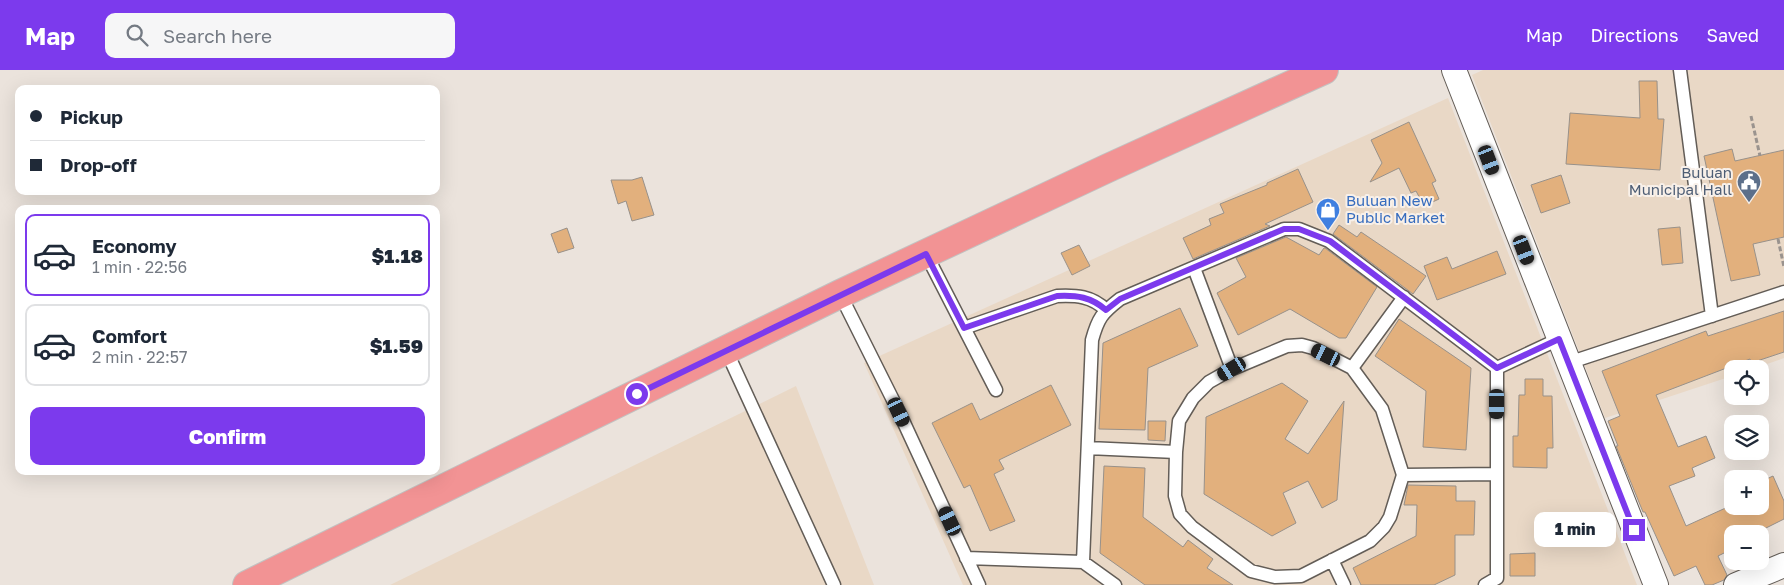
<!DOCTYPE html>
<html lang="en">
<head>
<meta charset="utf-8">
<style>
	:root { --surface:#fff; --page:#f6f6f7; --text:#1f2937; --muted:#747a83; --line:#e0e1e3; --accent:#7c3aed }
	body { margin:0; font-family:"Golos Text",sans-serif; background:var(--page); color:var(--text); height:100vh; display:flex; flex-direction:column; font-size:19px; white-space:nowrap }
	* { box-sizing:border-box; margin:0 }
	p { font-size:16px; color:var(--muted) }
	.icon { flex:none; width:28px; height:28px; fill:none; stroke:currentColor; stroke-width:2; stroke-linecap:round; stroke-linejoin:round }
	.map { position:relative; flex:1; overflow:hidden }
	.panel { position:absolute; left:15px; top:135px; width:425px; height:270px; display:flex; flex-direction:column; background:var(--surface); border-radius:10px; box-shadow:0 5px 20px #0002 }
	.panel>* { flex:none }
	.top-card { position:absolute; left:15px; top:15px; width:425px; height:110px; border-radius:10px; box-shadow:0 5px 20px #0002; display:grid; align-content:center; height:110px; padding:0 15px; background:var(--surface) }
	.tools { position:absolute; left:1724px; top:290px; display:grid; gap:10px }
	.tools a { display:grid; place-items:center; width:45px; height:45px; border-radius:10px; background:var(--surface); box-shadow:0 5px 20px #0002; font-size:25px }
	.end { position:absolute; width:22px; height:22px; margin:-11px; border:6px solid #7c3aed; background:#fff; box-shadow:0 0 0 2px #fff }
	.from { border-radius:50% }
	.bubble { position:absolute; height:35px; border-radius:10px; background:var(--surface); box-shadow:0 5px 20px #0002; font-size:16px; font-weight:800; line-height:35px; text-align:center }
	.car { position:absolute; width:15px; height:30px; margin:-15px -8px; border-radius:6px; box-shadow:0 0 4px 1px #0007; background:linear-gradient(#222 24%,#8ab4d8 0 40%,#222 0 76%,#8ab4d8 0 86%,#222 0) }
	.top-card b { display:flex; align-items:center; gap:18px; height:48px; font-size:19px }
	.top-card b+b { border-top:1px solid var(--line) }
	.top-card i { width:12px; height:12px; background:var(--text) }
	ul { padding:9px 0 0; list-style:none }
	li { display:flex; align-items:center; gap:15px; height:82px; margin:0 10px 8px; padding:0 5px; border:2px solid var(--line); border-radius:10px }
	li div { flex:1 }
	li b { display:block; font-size:19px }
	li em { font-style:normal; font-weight:800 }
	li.active { border-color:var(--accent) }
	li>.icon { width:45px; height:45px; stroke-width:1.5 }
	.button { display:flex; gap:10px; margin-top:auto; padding:10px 15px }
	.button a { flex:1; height:58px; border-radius:10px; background:var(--accent); color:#fff; font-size:20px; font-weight:800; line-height:58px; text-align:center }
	header { display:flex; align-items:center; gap:30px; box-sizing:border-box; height:70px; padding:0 25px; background:var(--accent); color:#fff }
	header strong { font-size:24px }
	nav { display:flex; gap:28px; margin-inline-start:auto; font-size:18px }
	.search { width:350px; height:45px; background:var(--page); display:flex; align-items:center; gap:12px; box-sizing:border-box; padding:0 18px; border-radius:10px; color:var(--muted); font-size:19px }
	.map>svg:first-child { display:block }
	.commercial { fill:#e9d8c6 }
	.building { fill:#e2b07d; stroke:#98918a }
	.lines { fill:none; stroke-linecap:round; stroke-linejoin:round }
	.lane-casing { stroke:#635d57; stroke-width:15 }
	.street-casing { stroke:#635d57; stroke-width:26 }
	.highway-casing { stroke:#c2c2c1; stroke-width:30 }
	.path { stroke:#9a938e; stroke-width:3; stroke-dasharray:5 2.5; stroke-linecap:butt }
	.lane { stroke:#fff; stroke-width:12 }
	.street { stroke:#fff; stroke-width:24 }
	.highway { stroke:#f29394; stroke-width:28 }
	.route { stroke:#7c3aed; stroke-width:6 }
	.labels { text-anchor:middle; stroke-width:4; stroke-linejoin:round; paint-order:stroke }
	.service-label { font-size:15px; fill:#4e5e75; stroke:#f8f0e9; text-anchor:end }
	.shop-label { font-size:15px; fill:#366cbe; stroke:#f8f0e9; text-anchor:start }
</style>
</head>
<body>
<header>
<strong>Map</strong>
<div class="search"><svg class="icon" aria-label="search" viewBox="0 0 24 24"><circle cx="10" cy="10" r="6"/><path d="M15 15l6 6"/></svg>Search here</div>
<nav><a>Map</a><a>Directions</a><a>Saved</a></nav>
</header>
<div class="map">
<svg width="1784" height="515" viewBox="0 0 1784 515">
	<rect width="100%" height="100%" fill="#ebe3dc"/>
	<path class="commercial" d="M1483 0H1784V288L1753 299H1732V306L1605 348 1472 5Z
		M1448 28 1637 515H963L864 293Z
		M796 316 874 515H390Z"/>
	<path class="building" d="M1639 11H1657L1658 49H1664L1660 100 1566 94 1570 43 1640 48Z
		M1409 52 1436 111 1432 113 1439 129 1424 136 1416 121 1411 123 1399 98 1370 112 1382 93 1371 70Z
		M1732 79 1735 91 1784 80V167L1753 174 1760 205 1731 211 1704 86Z
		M1298 99 1313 132 1265 154 1270 156 1193 189 1183 168 1211 155 1209 149 1224 143 1220 134 1267 115V113Z
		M1561 105 1570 133 1541 143 1531 115Z
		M642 107 654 145 632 151 626 131 618 134 611 110H632Z
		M1339 155 1357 167 1361 162 1426 206 1413 224 1333 164Z
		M1680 157 1683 193 1662 195 1658 159Z
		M567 158 574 178 558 183 551 164Z
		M1286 167 1319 185 1324 178H1325L1377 217 1346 268H1339L1290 239 1238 265 1217 223 1246 207 1236 188Z
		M1079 175 1090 196 1072 205 1061 183Z
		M1497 181 1506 204 1437 230 1424 196 1447 187 1452 199Z
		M1180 238 1198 276 1148 298 1145 360 1099 359 1103 273Z
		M1784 241V282L1751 293 1750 289 1656 325 1678 377 1706 366 1715 388 1692 398 1695 406 1669 416 1686 456 1730 436H1760V412L1773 406 1784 431V449L1754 464H1732V479L1718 486 1727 505 1724 510 1712 515H1705L1696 496 1674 506 1645 442H1643L1616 376H1618L1608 351 1620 346 1602 301 1706 261 1708 266Z
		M1399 249 1471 298 1466 380 1423 377 1426 321 1375 286Z
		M1525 309H1543V326H1552L1553 378H1547V398L1513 397V366H1518L1519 325H1525Z
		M1282 313 1308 331 1285 369 1308 384 1344 331 1337 430 1322 438 1308 411 1283 423 1296 453 1272 466 1204 424 1206 347Z
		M1051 315 1071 355 999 390 1004 399 994 404 1015 451 990 461 970 415 964 418 932 353 972 333 980 350Z
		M1148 351H1166L1165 371 1148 370Z
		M1104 396 1145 398 1143 447 1183 477 1188 470 1213 489 1207 498 1233 515H1145L1100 483Z
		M1408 415 1456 416V431H1475L1474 465H1455V505L1434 515H1361L1353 498 1416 466 1417 435H1404Z
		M1535 483V506H1510V484Z"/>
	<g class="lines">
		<defs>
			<path id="lane" d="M1680 0 1712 246
				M926 184 996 320
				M1194 198 1232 299
				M840 224 899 342 979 515
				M964 258 1057 226C1076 225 1092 226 1106 240
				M1302 275 1313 278 1352 298 1382 339 1403 405 1390 447 1384 457 1370 471 1301 506 1275 507 1251 501 1192 457 1180 444 1175 426 1176 382 1179 351 1193 328 1209 312 1232 299 1287 276Z
				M726 280 834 515
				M1568 293 1784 222
				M1352 298 1404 227
				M1497 298 1559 269
				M1088 378 1176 382
				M1403 405 1497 404
				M966 488 1083 492
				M1332 490 1344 515
				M1115 515 1083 492 1092 270C1098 248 1102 243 1120 229L1284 159H1299L1329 171 1497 298
				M1485 515 1497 508V298"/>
			<path id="street" d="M1454 0 1656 515
				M1736 515 1784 495"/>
			<path id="highway" d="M247 515 840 224 1108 98 1324 0"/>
		</defs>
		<use href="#lane" class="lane-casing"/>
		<use href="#street" class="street-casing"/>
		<use href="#highway" class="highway-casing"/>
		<path class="path" d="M1751 46 1760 86
			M1778 169 1784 197"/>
		<use href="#lane" class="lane"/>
		<use href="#street" class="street"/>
		<use href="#highway" class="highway"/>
	</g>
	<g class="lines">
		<path class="route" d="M637 324 926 184 964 258 1057 226C1077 225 1091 227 1106 240L1120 229 1284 159H1299L1330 171 1497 298 1559 269 1634 460"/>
	</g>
	<defs>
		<symbol id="civic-pin" viewBox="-11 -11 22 30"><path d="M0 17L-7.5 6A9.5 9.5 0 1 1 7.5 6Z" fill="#5c6f8a" stroke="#f8f0e9"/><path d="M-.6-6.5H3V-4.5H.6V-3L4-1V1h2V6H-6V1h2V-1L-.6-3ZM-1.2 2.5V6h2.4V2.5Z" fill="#fff"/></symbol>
		<symbol id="shop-pin" viewBox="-11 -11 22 30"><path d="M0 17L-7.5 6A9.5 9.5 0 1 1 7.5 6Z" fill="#3f7fe0" stroke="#f8f0e9"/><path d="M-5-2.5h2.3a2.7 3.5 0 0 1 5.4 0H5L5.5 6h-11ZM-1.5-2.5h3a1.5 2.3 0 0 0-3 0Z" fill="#fff"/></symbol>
	</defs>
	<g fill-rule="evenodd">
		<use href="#civic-pin" x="1735" y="98" width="28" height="38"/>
		<use href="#shop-pin" x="1314" y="126" width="28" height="38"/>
	</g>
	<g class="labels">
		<g class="service-label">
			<text x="1732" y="108">Buluan<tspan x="1732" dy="17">Municipal Hall</tspan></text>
		</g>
		<g class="shop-label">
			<text x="1346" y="136">Buluan New<tspan x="1346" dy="17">Public Market</tspan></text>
		</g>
	</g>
</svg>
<div class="tools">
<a><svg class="icon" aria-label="locate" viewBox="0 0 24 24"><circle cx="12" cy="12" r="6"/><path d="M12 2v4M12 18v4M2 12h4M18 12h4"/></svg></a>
<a><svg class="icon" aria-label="layers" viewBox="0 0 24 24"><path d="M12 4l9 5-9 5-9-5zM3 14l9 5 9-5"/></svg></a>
<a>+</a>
<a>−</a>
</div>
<i class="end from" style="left:637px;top:324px"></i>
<i class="end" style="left:1634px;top:460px"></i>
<div class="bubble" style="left:1534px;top:442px;width:82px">1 min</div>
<i class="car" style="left:1489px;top:90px;rotate:159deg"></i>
<i class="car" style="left:1524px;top:180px;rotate:159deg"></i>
<i class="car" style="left:1326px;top:285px;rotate:296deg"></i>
<i class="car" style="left:1232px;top:299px;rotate:239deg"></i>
<i class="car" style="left:1497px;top:334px;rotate:180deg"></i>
<i class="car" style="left:899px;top:342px;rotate:155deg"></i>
<i class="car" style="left:950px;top:451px;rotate:335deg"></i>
<div class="top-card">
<b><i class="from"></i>Pickup</b>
<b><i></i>Drop-off</b>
</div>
<section class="panel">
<ul>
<li class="active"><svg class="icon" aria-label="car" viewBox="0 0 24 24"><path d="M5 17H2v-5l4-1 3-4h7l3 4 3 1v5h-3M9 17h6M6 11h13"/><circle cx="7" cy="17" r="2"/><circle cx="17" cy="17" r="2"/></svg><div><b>Economy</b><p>1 min · 22:56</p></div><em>$1.18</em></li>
<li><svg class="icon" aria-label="car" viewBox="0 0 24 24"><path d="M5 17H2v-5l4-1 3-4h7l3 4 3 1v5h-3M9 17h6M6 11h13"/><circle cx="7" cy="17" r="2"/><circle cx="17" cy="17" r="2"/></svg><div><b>Comfort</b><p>2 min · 22:57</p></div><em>$1.59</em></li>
</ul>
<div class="button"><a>Confirm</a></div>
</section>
</div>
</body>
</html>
